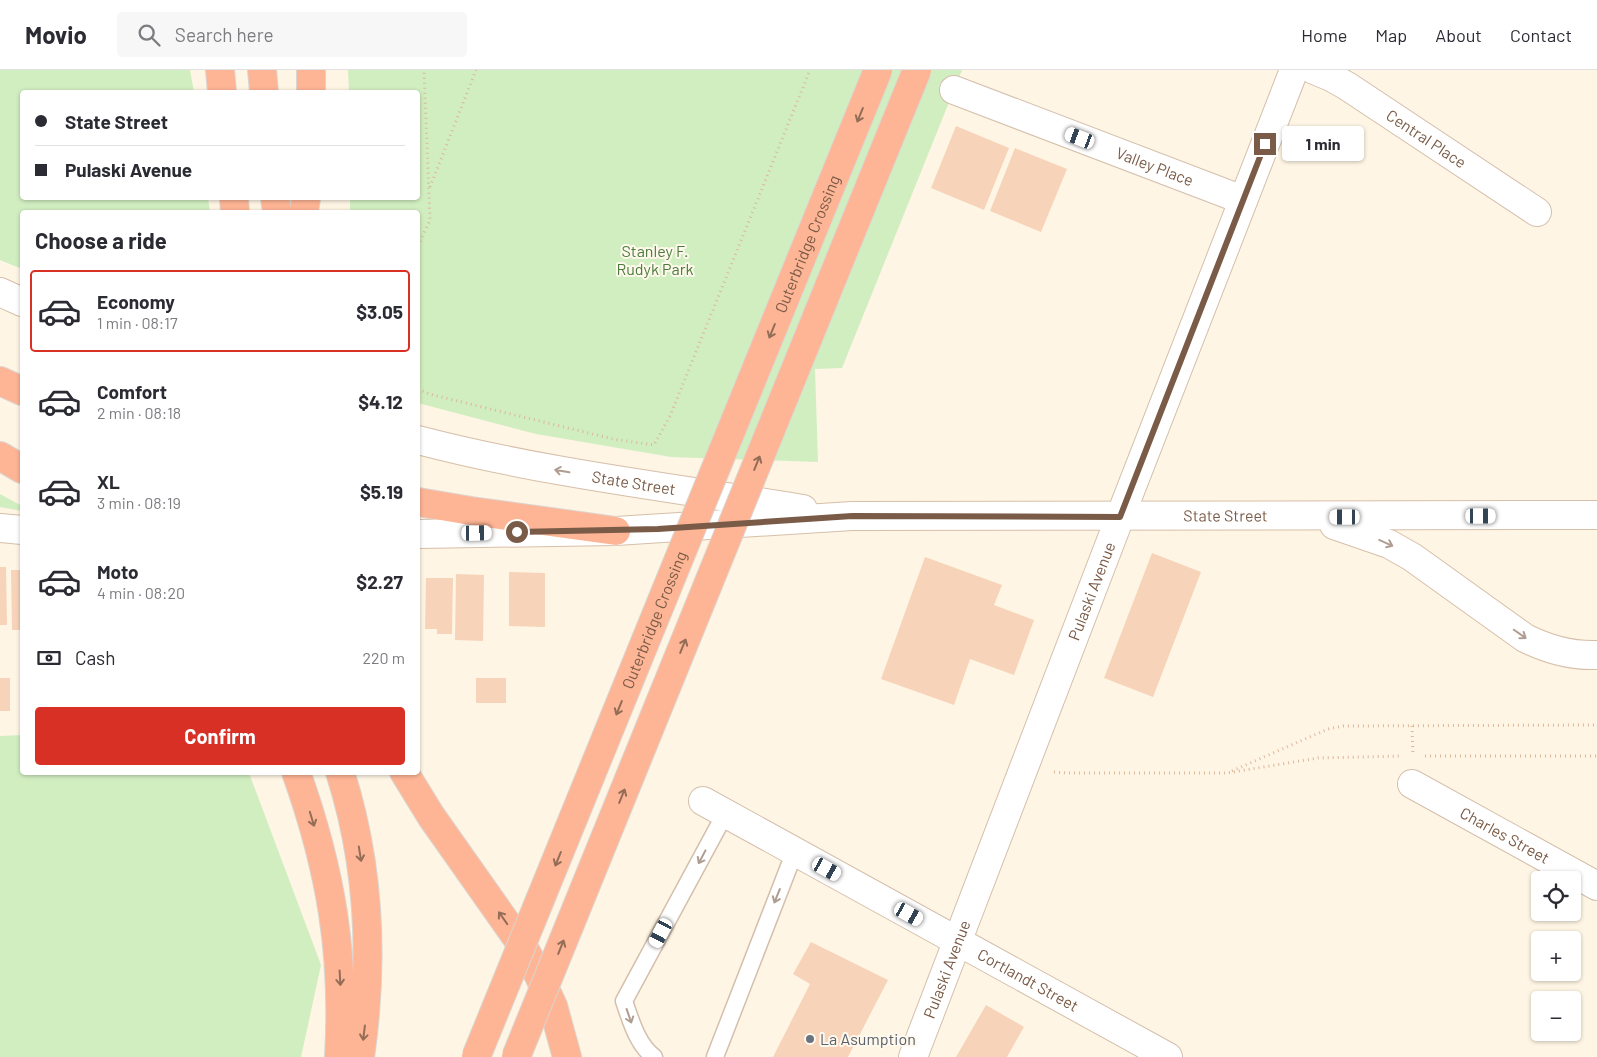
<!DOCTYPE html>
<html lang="en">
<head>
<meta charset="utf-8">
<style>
	:root { --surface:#fff; --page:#f7f7f7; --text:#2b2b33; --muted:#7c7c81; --line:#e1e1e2; --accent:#d93025 }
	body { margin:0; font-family:Barlow,sans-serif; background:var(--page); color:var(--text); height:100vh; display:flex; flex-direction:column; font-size:19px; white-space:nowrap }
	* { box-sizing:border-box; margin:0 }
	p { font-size:16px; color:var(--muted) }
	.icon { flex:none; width:28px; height:28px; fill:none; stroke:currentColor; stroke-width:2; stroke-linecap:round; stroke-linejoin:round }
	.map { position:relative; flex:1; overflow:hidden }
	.drawer { position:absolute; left:20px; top:140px; width:400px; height:565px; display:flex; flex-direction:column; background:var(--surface); border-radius:5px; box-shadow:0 1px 4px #0004 }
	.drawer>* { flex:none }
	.top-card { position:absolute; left:20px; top:20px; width:400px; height:110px; border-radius:5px; box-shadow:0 1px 4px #0004; display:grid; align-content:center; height:110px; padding:0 15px; background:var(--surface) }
	.buttons { position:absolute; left:1531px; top:801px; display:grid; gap:10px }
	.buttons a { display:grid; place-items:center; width:50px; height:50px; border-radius:5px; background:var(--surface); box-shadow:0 1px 4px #0004; font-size:25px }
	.end { position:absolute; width:22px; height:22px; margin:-11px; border:6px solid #7a5b47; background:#fff; box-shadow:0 0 0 2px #fff }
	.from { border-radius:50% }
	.bubble { position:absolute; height:35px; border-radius:5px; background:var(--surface); box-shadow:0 1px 4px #0004; font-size:16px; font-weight:700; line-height:35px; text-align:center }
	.car { position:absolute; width:15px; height:30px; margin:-15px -8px; border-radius:6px; box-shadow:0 0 4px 1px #0007; background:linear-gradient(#fff 24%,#345 0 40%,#fff 0 76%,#345 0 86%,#fff 0) }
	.top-card b { display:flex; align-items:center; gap:18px; height:48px; font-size:19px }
	.top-card b+b { border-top:1px solid var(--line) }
	.top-card i { width:12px; height:12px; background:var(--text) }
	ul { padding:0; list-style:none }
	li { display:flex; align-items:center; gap:15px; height:82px; margin:0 10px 8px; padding:0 5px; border:2px solid transparent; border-radius:5px }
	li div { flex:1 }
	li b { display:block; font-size:19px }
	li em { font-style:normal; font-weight:700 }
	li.current { border-color:var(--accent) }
	li>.icon { width:45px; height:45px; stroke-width:1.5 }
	h2 { padding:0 15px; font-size:22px; line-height:60px }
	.pay { display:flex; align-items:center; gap:12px; height:55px; padding:0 15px; font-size:19px }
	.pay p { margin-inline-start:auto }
	.action { display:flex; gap:10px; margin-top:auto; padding:10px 15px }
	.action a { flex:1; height:58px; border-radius:5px; background:var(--accent); color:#fff; font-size:20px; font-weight:700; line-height:58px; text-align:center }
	header { display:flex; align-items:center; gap:30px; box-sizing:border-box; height:70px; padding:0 25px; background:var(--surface); border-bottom:1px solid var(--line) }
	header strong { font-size:24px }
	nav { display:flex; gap:28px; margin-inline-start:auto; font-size:18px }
	.search { width:350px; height:45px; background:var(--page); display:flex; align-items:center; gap:12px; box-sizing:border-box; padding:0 18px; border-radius:5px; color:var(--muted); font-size:19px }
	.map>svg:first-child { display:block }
	.green { fill:#d1eec1 }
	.building { fill:#f7d4b9 }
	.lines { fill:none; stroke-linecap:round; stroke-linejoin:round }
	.lane-casing { stroke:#d4bfac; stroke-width:19 }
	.street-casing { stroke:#d4bfac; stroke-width:30 }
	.secondary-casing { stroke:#d7bfa9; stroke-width:30 }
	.highway-casing { stroke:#dcd4cf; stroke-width:30 }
	.path { stroke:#dcb79c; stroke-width:3; stroke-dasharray:1 4; stroke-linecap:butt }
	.lane { stroke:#fff; stroke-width:16 }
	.street { stroke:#fff; stroke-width:28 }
	.secondary { stroke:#fff; stroke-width:28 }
	.highway { stroke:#feb595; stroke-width:28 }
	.highway-bridge-casing { stroke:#dcd4cf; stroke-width:30; stroke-linecap:butt }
	.highway-bridge { stroke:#feb595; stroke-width:28 }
	.oneway { stroke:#946d57 }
	.oneway2 { stroke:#af9d91 }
	.route { stroke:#7a5b47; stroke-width:6 }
	.worship-dot { fill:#6b7280; stroke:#fff9ed; stroke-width:2 }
	.labels { text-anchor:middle; stroke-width:4; stroke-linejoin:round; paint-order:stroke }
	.street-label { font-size:16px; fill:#7a5b47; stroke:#fff9ed }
	.park-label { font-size:16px; fill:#4b7b3b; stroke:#fff9ed }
	.worship-label { font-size:16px; fill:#5b616d; stroke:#fff9ed; text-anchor:start }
</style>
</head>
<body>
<header>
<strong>Movio</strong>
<div class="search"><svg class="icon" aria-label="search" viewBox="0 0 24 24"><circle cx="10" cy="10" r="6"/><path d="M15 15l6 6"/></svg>Search here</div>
<nav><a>Home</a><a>Map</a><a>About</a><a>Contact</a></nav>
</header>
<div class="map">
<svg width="1597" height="987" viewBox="0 0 1597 987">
	<rect width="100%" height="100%" fill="#fef5e4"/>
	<path class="green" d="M0 0H190L194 22H22V128H208L210 142H22V199L0 190Z
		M348 0H962L842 298 815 299 818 392 671 387 536 364 418 333V142H350V128H418V22H349Z
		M0 424 22 436V441L0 437Z
		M22 665V702L249 703 321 895 301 987H0V666Z"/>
	<path class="building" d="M956 56 1009 78 984 140 931 118Z
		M1015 78 1067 99 1041 162 990 141Z
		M1152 483 1201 502 1153 627 1104 608Z
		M925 487 1002 515 994 535 1034 550 1014 605 970 589 954 635 881 609Z
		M0 497H6L7 555H0Z
		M11 500H22V560H12Z
		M509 502 545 503V557L509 556Z
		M456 504 484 505 483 571 455 570Z
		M426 508H453L452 564H437V559H425Z
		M0 608H10V641H0Z
		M476 608H506V633H476Z
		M811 872 888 910 848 987H773L810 914 793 904Z
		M986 935 1024 957 1007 987H956Z"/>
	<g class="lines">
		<defs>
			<path id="lane" d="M654 987C637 974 631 951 624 931L725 744
				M715 987 795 781"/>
			<g id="street">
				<path id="s1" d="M1314 0 1331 7 1347 16 1537 142"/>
				<path id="s2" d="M954 20 1243 130"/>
				<path id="s3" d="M1412 714 1597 816"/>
				<path id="s4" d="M703 731 1168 987"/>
				<path id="s5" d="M913 987 1120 447 1294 0"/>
			</g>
			<g id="secondary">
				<path d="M0 222 22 232"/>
				<path id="s6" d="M418 370C544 403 675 418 803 439"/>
				<path d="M1334 455 1389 474 1412 487 1525 568C1549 580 1571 586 1597 585"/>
				<path d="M0 458 22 460"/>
				<path id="s7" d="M418 464 616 461 852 446 1597 445"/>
			</g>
			<path id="highway" d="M220 0 222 22
				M262 0 264 22
				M311 22V0
				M234 128 235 142
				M275 128 277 142
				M304 142 306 128
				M0 311 22 321
				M0 386 22 399
				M418 432 471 441 616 461
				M296 702C331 800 345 884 339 987
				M340 702C370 796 374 890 360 987
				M404 702 431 746 524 878 539 906 553 936 567 987"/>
		</defs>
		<use href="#lane" class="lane-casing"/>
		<use href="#street" class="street-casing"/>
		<use href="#secondary" class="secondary-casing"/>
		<use href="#highway" class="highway-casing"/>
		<path class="path" d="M430 117 476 0
			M418 176 430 150 424 0
			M418 319 429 324 613 369 654 375 670 346 810 0
			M1412 656 1413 686
			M1425 686H1597
			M1232 701 1328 659 1343 656 1597 655
			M1054 702 1067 703H1227L1318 688 1401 686"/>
		<use href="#lane" class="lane"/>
		<use href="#street" class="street"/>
		<use href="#secondary" class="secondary"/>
		<use href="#highway" class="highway"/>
		<defs>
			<g id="highway-bridge">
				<path id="s8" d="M476 987 878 0"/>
				<path d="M516 987 917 0"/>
			</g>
		</defs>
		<use href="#highway-bridge" class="highway-bridge-casing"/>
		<use href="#highway-bridge" class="highway-bridge"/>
	</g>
	<defs><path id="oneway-shaft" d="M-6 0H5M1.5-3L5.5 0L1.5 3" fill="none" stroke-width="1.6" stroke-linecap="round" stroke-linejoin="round" transform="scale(1.25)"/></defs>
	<g class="oneway">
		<use href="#oneway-shaft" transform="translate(860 45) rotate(112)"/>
		<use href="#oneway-shaft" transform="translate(772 261) rotate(112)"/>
		<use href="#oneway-shaft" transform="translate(757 393) rotate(-68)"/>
		<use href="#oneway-shaft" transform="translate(683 576) rotate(-68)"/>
		<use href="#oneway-shaft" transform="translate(619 638) rotate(112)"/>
		<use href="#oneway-shaft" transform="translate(622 726) rotate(-68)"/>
		<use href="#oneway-shaft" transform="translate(312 749) rotate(73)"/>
		<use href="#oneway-shaft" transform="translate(360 784) rotate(81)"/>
		<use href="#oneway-shaft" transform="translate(558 789) rotate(112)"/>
		<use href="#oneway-shaft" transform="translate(503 848) rotate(-125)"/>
		<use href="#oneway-shaft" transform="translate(561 877) rotate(-68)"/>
		<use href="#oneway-shaft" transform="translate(340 908) rotate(87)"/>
		<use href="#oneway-shaft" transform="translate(364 963) rotate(97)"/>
	</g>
	<g class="oneway2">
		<use href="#oneway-shaft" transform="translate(562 401) rotate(-170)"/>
		<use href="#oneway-shaft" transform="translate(1386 473) rotate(24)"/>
		<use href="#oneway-shaft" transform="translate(1520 564) rotate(35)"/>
		<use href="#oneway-shaft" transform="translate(702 787) rotate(118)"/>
		<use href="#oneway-shaft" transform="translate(777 826) rotate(112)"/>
		<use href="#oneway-shaft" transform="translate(629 946) rotate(71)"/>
	</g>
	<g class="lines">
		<path class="route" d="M517 462 658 459 852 446 1120 447 1265 74"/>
	</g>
	<circle class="worship-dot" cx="810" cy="969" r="5"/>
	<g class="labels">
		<g class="street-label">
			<text dy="6" stroke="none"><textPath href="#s1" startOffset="132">Central Place</textPath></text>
			<text dy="6" stroke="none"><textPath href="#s2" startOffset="215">Valley Place</textPath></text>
			<text dy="6" stroke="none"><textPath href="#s8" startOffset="878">Outerbridge Crossing</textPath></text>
			<text dy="6" stroke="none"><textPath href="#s6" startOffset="220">State Street</textPath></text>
			<text dy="6" stroke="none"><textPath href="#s7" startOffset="808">State Street</textPath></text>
			<text dy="6" stroke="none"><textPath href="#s5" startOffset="499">Pulaski Avenue</textPath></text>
			<text dy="6" stroke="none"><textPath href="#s8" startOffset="472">Outerbridge Crossing</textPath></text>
			<text dy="6" stroke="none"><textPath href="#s3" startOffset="106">Charles Street</textPath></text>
			<text dy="6" stroke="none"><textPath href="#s5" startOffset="94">Pulaski Avenue</textPath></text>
			<text dy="6" stroke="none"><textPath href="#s4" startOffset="371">Cortlandt Street</textPath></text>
		</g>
		<g class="park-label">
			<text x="655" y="187">Stanley F.<tspan x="655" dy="18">Rudyk Park</tspan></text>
		</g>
		<g class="worship-label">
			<text x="820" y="975">La Asumption</text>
		</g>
	</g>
</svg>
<div class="buttons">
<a><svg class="icon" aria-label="locate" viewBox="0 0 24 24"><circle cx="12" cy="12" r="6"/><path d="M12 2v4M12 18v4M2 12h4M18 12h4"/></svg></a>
<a>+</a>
<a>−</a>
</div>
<i class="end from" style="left:517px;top:462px"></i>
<i class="end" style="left:1265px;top:74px"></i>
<div class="bubble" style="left:1282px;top:56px;width:82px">1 min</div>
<i class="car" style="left:1080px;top:68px;rotate:291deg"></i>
<i class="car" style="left:1481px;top:446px;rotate:90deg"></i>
<i class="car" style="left:1345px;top:447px;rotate:270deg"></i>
<i class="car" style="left:477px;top:463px;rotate:89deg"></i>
<i class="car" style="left:827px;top:799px;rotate:119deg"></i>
<i class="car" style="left:909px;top:844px;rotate:119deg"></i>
<i class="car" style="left:661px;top:863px;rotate:208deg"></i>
<div class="top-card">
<b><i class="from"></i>State Street</b>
<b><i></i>Pulaski Avenue</b>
</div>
<section class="drawer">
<h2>Choose a ride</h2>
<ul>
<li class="current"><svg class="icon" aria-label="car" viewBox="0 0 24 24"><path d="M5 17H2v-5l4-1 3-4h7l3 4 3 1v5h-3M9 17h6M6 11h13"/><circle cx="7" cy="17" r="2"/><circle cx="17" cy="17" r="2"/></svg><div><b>Economy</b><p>1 min · 08:17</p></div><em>$3.05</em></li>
<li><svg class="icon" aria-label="car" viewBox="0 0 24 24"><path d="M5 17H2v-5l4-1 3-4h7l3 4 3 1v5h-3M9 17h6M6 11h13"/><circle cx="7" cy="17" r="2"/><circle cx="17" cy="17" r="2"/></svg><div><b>Comfort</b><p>2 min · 08:18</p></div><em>$4.12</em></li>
<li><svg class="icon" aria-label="car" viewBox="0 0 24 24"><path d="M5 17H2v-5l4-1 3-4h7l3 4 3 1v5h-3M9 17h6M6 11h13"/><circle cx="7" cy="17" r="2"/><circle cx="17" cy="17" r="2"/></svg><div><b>XL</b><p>3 min · 08:19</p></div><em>$5.19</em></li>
<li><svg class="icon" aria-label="car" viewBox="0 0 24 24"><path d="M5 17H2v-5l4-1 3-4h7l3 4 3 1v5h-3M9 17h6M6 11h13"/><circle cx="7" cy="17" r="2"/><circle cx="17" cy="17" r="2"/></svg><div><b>Moto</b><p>4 min · 08:20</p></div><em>$2.27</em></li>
</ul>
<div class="pay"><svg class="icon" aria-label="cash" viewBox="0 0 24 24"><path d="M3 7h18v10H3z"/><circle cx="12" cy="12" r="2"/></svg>Cash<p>220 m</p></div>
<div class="action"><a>Confirm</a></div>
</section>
</div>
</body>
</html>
